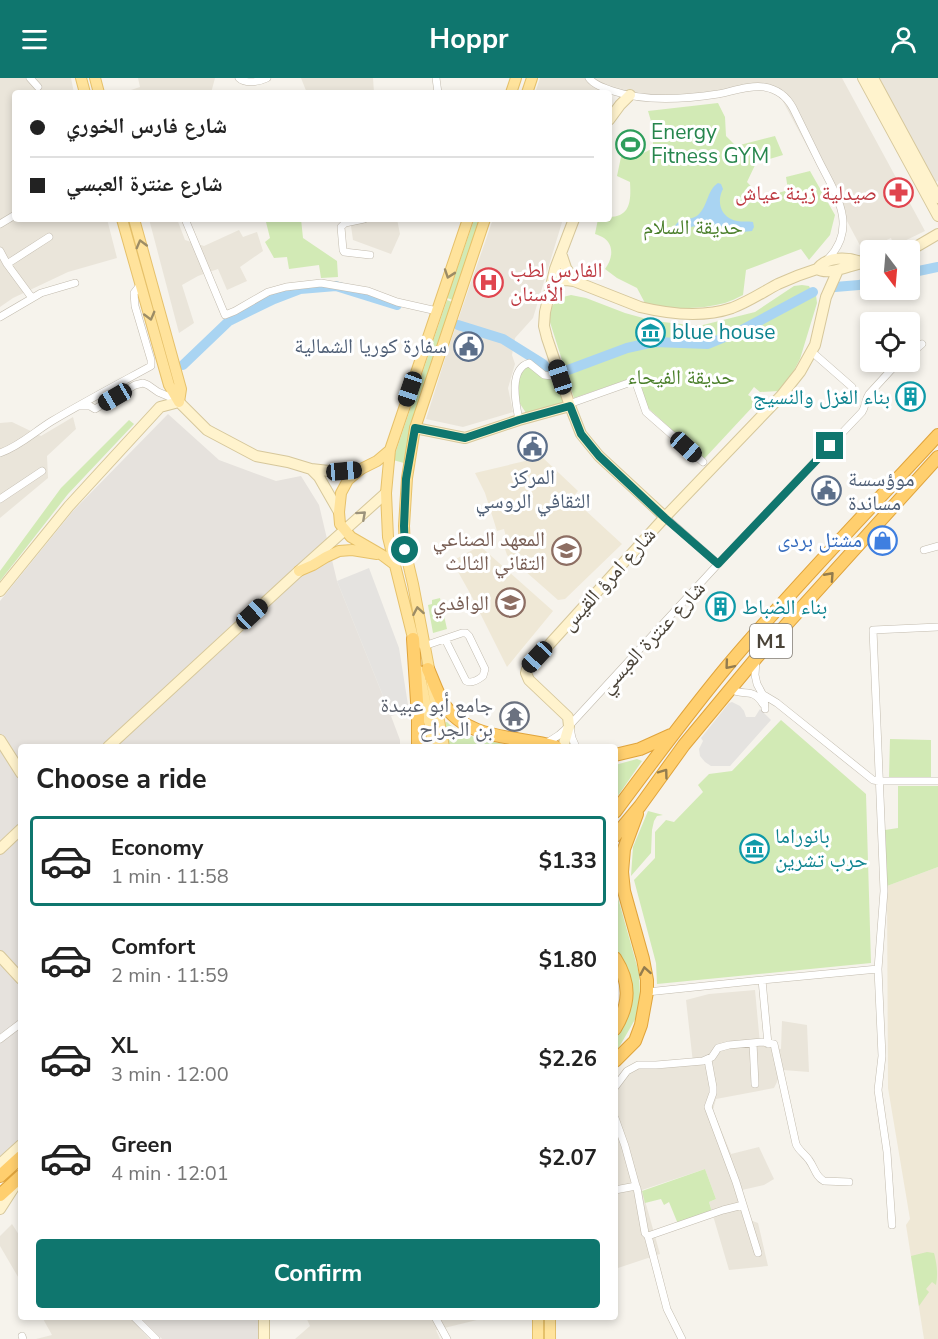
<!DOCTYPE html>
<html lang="en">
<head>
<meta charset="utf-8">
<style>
	:root { --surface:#fff; --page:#f6f6f6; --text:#222; --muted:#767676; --line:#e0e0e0; --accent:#0f766e }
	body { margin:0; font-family:"Nunito Sans","Noto Naskh Arabic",sans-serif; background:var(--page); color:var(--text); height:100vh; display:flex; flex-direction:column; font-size:22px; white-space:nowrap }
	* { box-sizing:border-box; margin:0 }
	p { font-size:20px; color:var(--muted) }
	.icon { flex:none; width:33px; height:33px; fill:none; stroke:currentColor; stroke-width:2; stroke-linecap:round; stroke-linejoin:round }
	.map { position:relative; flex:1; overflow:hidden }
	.details { position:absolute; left:18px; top:666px; width:600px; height:576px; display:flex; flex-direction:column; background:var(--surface); border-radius:6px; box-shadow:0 3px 9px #0003 }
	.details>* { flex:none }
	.banner { position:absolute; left:12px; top:12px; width:600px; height:132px; border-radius:6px; box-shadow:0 3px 9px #0003; display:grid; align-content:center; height:132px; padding:0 18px; background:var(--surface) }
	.needle { width:39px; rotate:164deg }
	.controls { position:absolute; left:860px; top:162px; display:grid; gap:12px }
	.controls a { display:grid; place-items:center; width:60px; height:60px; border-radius:6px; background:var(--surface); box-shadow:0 3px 9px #0003; font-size:30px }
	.end { position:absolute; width:27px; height:27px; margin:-14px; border:8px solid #0f766e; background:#fff; box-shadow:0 0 0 3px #fff }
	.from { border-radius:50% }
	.car { position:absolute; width:18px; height:36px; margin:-18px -9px; border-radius:8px; box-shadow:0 0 4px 2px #0007; background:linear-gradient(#222 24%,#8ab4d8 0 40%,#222 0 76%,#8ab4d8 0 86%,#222 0) }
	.banner b { display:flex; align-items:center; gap:21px; height:57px; font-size:22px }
	.banner b+b { border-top:2px solid var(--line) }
	.banner i { width:15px; height:15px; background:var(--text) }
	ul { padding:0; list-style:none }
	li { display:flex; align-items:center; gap:18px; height:90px; margin:0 12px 9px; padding:0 6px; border:3px solid transparent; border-radius:6px }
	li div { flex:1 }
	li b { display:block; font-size:22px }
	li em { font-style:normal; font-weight:700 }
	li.selected { border-color:var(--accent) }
	li>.icon { width:54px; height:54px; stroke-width:1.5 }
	h2 { padding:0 18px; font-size:27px; line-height:72px }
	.button { display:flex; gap:12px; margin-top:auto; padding:12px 18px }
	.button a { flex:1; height:69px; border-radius:6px; background:var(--accent); color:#fff; font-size:24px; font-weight:700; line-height:69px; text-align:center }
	header { display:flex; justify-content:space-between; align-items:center; height:78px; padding:0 18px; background:var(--accent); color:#fff; font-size:27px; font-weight:700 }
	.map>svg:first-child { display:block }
	.residential { fill:#eae5da }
	.industrial { fill:#e6e2dd }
	.education { fill:#efe8d6 }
	.green { fill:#d2eab5 }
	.parking { fill:#e5e3e0 }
	.water { fill:#a9d4f2 }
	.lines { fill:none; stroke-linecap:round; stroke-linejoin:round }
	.river { stroke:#a9d4f2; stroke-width:10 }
	.street-casing { stroke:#c2bbae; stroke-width:8 }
	.secondary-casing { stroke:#d6c79b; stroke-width:12 }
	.primary-casing { stroke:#e6c16a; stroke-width:12 }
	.highway-casing { stroke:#e0a43c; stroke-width:14 }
	.street { stroke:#fff; stroke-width:7 }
	.secondary { stroke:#fff3cd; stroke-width:10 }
	.primary { stroke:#ffe39c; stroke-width:10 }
	.highway { stroke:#ffcf6e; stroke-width:12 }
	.oneway { stroke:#9c8c66 }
	.oneway2 { stroke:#9c937c }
	.oneway3 { stroke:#937c4e }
	.route { stroke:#0f766e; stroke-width:8 }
	.labels { text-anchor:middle; stroke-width:6; stroke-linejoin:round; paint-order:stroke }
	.shield { fill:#fff; stroke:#817c74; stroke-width:1.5 }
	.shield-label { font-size:20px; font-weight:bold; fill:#4b4439 }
	.leisure-label { font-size:21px; fill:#27864d; stroke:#fff; text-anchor:start }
	.health-label { font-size:21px; fill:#be3a42; stroke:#fff; text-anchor:end }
	.park-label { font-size:21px; fill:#4a7f2a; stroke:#fff }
	.culture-label { font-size:21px; fill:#0d838f; stroke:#fff; text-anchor:start }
	.service-label { font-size:21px; fill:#4e5e75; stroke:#fff; text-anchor:end }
	.education-label { font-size:21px; fill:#785e54; stroke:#fff; text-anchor:end }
	.shop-label { font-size:21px; fill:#366cbe; stroke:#fff; text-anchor:end }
	.street-label { font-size:21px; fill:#4b4439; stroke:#fff }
	.worship-label { font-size:21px; fill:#5b616d; stroke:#fff; text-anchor:end }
</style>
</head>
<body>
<header><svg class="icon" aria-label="menu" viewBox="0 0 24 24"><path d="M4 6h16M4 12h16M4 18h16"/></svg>Hoppr<svg class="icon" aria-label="person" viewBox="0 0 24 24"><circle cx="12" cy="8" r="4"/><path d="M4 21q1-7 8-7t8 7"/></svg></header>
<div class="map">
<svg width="938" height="1261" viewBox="0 0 938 1261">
	<rect width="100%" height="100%" fill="#f6f3ec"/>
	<path class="residential" d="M0 0H71L74 15H15V141H107L117 180 68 194 13 220 0 229Z
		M138 0H215L211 15H131V12L140 9Z
		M301 0H373L374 15H307Z
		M540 0H842L925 153 894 168 891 160 863 173 779 16 750 10 672 21 605 13 604 15H535Z
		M874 0H938V103L932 106Z
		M149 141H177L185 162 204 168 239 152 243 159 257 154 263 173 240 189 247 203 227 212 218 191 198 198 182 207 194 245 179 255Z
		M350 141H397L400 156 391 176 353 162Z
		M493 141H563L533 240 515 260 512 277 515 286 508 310 513 334 463 349 426 341 450 265Z
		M73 339 76 351 47 378 48 400 0 440V345L12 344 41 358Z
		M755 912 760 966 781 971 782 943 807 947 809 994 783 992 774 1010 716 1021 713 1032 731 1076 759 1069 774 1101 764 1107 742 1112 750 1142 758 1145 768 1188 729 1192 709 1124 716 1121 705 1091 642 1112 660 1176 615 1191V1012L632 990 660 991 693 985 686 922 709 916Z
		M12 1146 21 1160V1204L0 1168V1158Z
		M42 1239H130L149 1261H36L52 1257Z
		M306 1239H476L477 1242 436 1252 440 1261H295L310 1248Z"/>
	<path class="industrial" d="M168 336 219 382 276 403 301 398 319 427 337 503 391 638 400 662V669H21V1062L0 1080V523L73 433Z
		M140 1239H258L259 1261H162Z"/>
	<path class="education" d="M542 379 578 413 572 420 622 466 565 521 558 522 507 477 505 471 507 463 504 451 497 453 485 415 475 395Z
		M480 468 553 533 507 589 471 517 452 483Z
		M938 789V1261H924L906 1147 910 1141 888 1010 887 808Z"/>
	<path class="green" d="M718 25 725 39 726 58 736 68 775 58 783 77 756 85 747 104 762 120 788 112 786 99 810 93 835 137 830 157 809 182 801 171 746 192 743 217C737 220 731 223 725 225 699 232 672 231 646 227L637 210 617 200 605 191C612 182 615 168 604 160 601 158 598 157 595 156L598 141H609V139C631 139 631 122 630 104L617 98 621 79 640 77 653 70V50L648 33Z
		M275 141H301L303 160 337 183 338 199 321 200 319 187 289 191 287 179 274 180 265 164 270 160 266 144Z
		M474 142 480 144 453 222 447 220Z
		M802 207 809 208 811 212 739 249 711 260 714 267 749 253 808 219 816 217 817 225 800 281 790 300 779 313 760 314 754 309 748 317 758 323 704 381 647 329 635 299 574 320 549 241 550 231 556 223 563 219 571 217 586 220 625 235 654 243 699 248 755 234 794 208Z
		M447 222 452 224 411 347 404 385 393 382Z
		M527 287 555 300 564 326 526 335 517 321 520 296Z
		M129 342 134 346 68 416 0 503V493L61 410Z
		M440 520 447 551 433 555 428 527 432 526V522Z
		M781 642 866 716 871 885 657 906 656 885 634 802 655 780V754L666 742 674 744 703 714 698 707 709 696 732 693Z
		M447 644C462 660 497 664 518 669H448L442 645Z
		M890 661 931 662V699H889Z
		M637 681 642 683 615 722V687Z
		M898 708H938V789L887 808 885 752 898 750Z
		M648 733 663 737 657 738 654 743 652 752 651 775 631 798 633 769Z
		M615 774H618L615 791 618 820 639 895 640 917 637 938 618 971 615 973V957L626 940 615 874Z
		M705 1091 716 1121 709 1124 712 1134 678 1146 669 1124 664 1127 661 1121 645 1125 642 1113Z
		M927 1174 934 1175C937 1186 938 1197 936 1207L932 1204 926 1211 929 1214 919 1228 911 1178Z"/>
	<path class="parking" d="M369 490 399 570 409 633 391 638 337 503Z
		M732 624 740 628 744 633 746 639H755L760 631 771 642 730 688H711L705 684 700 678 699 671 703 663 701 660 729 625Z"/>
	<path class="water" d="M718 105 721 106 723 111C716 124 721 140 737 143 742 144 748 143 753 144L754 149 752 153 732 155 721 148 709 145 691 149 683 155 677 154 674 150C680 137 689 144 698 137 708 128 707 112 718 105Z"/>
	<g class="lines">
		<path class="river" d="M909 195 938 189
			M835 209 859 207 870 204
			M458 247 503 261 543 286 549 293
			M183 287 229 243 274 221 300 211 336 208 397 227
			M568 292 627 270 654 264 708 266 742 252 813 214"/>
		<defs>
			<path id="street" d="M30 0 38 9
				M239 0C245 6 259 4 267 0
				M436 0 438 15
				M589 0C594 7 604 10 613 13 645 24 686 21 718 16 733 13 750 7 764 9 777 11 787 19 793 30 802 48 811 67 820 85 837 118 859 151 826 183
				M185 141 225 237 235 233 268 214 286 209 321 205 368 213 397 224 437 233
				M364 141 345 145 341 149 343 172 344 174 370 177
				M0 146 15 137
				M0 173 7 186 32 220
				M7 186 49 159
				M0 239 41 215 75 205
				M812 274 852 309
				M909 277 922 266
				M569 326 634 303 636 305 646 334 703 384
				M79 328H90L95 331 135 307 143 305 148 307 158 314 177 322
				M519 342C516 326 508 291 529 285L544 297 560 299
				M0 375C20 368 34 354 52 343 84 324 118 306 151 288V282L135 228 134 215 141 206
				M0 421 42 393
				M665 439 718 486
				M924 472 938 468
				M424 568 462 555H466L469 558 485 591 483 598C478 602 472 606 466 603L445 561
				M756 582 755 597 757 606 764 619 765 631
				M731 611C744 619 753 609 763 626
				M762 616 777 625 873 702 879 703H938
				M570 650 572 660 576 669
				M545 666 559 657 569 648 718 486 862 334C866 328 865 322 869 316L891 292 901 284
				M762 902 768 966
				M647 914 762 902 878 891
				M0 961 21 945
				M753 965 755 1006
				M708 982 713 1009V1015L708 1029 736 1104 758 1175
				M615 1009 627 993 638 987H656L703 983 712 979 718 970 729 967 762 964 774 966 796 1066C799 1073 805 1076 809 1082 815 1090 815 1098 824 1103L849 1104
				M615 1040 625 1068 636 1108
				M615 1112 636 1108 637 1110 645 1155 648 1158 667 1231 682 1261
				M892 1147 887 1074 878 1012 882 978 878 891 884 813 873 552 938 549
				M648 1158 723 1132 743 1127
				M134 1239 156 1261
				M435 1239 447 1261
				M22 1258 23 1261"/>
			<path id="secondary" d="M863 0 938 138
				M873 0 938 120
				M609 42 620 27 630 17
				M574 141 555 191 545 234 544 248 547 260 570 328 581 356 599 378 665 439
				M909 173 938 156
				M561 175 566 190 574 203
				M817 191C831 199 854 184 870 184
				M553 203 566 202 574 203 640 229C669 236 703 240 732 230 748 224 763 214 778 206 791 200 804 195 817 191 827 178 847 179 861 184
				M415 350 465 360 519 342 570 328
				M311 391 319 399 339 434
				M0 513 69 428 160 329 179 324 207 352 256 378 288 384 311 391 338 394 361 391
				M0 662 21 695
				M108 669 299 493 386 415
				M563 669 569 648 568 639 529 602 526 595 527 591 665 439 781 318 800 294 815 267 826 219 838 192
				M0 771 21 751
				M0 878 21 901
				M0 1086 21 1067
				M0 1131 16 1106
				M264 1261V1239"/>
			<path id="primary" d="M81 0 85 15
				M95 0 99 15
				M511 15 516 0
				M527 15 532 0
				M122 141 169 307 179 324
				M134 141 181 311 179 324
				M390 372 377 383 361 391 348 402 341 415 339 434 340 446 351 459 382 477 394 486
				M299 493 313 487 326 479 339 473 352 472 377 476
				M415 568 388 459 386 415 390 372 468 141
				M419 593 434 669
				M444 669 413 506 405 472 404 448 407 400 415 350 485 141
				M538 1239V1261
				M550 1261V1239"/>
			<path id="highway" d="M413 561 418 639V669
				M428 591C433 602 437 614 443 625 468 664 518 657 556 669
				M615 677 640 671 671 657
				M615 734C652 684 689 634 729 586 796 507 868 433 938 357
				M615 758 640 728 684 667 757 579 938 379
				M615 880C631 905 630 926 615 951
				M615 983 635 963 641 947 647 914V902L643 881 624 813 622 794 624 771 637 736
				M0 1098 21 1079
				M0 1117 21 1098"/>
		</defs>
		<use href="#street" class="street-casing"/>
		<use href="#secondary" class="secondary-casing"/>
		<use href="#primary" class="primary-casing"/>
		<use href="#highway" class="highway-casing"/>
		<use href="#street" class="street"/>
		<use href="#secondary" class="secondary"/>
		<use href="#primary" class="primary"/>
		<use href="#highway" class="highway"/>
	</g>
	<defs><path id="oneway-chevron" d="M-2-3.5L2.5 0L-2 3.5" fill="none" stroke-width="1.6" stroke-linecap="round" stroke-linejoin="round" transform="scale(1.5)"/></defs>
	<g class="oneway">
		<use href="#oneway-chevron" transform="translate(141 166) rotate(-105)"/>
		<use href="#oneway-chevron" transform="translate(449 196) rotate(109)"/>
		<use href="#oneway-chevron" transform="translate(150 238) rotate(75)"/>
		<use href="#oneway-chevron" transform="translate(418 533) rotate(-100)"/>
	</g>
	<use class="oneway2" href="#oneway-chevron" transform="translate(362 437) rotate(-42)"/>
	<g class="oneway3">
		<use href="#oneway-chevron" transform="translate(830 498) rotate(-48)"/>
		<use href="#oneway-chevron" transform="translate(729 587) rotate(130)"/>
		<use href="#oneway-chevron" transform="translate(664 695) rotate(-54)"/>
		<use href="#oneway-chevron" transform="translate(645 893) rotate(-100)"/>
	</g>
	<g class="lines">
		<path class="route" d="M405 472 404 448 406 401 415 350 465 360 519 342 570 328 581 356 599 378 665 440 718 486 830 368"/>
	</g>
	<defs>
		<symbol id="stadium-ring" viewBox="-11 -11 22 22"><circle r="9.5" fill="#fff" stroke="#2e9e5b" stroke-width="1.5"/><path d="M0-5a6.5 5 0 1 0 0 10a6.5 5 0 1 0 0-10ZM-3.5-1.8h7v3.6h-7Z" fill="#2e9e5b"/></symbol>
		<symbol id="pharmacy-ring" viewBox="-11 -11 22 22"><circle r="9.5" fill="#fff" stroke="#e0444e" stroke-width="1.5"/><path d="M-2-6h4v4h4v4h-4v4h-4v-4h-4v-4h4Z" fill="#e0444e"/></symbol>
		<symbol id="hospital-ring" viewBox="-11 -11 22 22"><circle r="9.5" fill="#fff" stroke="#e0444e" stroke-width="1.5"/><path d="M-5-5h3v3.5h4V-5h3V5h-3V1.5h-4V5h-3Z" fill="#e0444e"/></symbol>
		<symbol id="museum-ring" viewBox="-11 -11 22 22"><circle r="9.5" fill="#fff" stroke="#0f9aa8" stroke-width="1.5"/><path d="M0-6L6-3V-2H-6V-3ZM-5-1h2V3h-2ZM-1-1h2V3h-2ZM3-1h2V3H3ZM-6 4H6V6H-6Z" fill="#0f9aa8"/></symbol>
		<symbol id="civic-ring" viewBox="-11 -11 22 22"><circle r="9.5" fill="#fff" stroke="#5c6f8a" stroke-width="1.5"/><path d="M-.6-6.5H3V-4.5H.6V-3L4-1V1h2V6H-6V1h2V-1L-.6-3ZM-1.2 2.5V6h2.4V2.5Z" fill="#5c6f8a"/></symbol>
		<symbol id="building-ring" viewBox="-11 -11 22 22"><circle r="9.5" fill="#fff" stroke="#0f9aa8" stroke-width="1.5"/><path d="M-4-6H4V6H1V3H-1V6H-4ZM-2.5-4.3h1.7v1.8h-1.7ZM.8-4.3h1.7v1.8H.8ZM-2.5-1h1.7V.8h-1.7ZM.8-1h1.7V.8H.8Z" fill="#0f9aa8"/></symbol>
		<symbol id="shop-ring" viewBox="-11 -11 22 22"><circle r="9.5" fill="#fff" stroke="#3f7fe0" stroke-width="1.5"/><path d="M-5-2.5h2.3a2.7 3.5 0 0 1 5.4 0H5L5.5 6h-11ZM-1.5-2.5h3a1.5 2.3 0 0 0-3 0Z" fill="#3f7fe0"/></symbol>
		<symbol id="university-ring" viewBox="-11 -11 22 22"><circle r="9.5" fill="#fff" stroke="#8d6e63" stroke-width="1.5"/><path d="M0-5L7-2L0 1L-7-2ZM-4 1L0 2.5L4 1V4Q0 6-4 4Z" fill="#8d6e63"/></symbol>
		<symbol id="school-ring" viewBox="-11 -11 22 22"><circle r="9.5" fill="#fff" stroke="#8d6e63" stroke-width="1.5"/><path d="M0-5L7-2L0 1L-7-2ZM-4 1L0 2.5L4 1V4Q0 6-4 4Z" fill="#8d6e63"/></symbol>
		<symbol id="temple-ring" viewBox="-11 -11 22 22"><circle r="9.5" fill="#fff" stroke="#6b7280" stroke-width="1.5"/><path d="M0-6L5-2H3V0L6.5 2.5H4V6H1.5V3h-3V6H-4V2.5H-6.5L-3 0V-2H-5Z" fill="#6b7280"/></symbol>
	</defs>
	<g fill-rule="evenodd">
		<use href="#stadium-ring" x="614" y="50" width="33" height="33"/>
		<use href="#pharmacy-ring" x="882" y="98" width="33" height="33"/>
		<use href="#hospital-ring" x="472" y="188" width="33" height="33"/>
		<use href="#museum-ring" x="634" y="238" width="33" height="33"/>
		<use href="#civic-ring" x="452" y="252" width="33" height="33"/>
		<use href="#building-ring" x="894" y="302" width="33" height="33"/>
		<use href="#civic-ring" x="516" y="352" width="33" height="33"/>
		<use href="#civic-ring" x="810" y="396" width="33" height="33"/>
		<use href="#shop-ring" x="866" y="446" width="33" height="33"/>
		<use href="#university-ring" x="550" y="456" width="33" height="33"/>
		<use href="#school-ring" x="494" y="508" width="33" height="33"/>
		<use href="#building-ring" x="704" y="512" width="33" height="33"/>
		<use href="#temple-ring" x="498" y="622" width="33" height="33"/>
		<use href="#museum-ring" x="738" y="754" width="33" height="33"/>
	</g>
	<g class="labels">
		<rect class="shield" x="750" y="546" width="42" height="34" rx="4.5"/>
		<g class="shield-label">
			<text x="771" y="570">M1</text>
		</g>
		<g class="leisure-label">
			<text x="651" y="61">Energy<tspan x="651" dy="24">Fitness GYM</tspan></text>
		</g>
		<g class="health-label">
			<text x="877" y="122">صيدلية زينة عياش</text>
			<text x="510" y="199" text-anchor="start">الفارس لطب<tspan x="510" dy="24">الأسنان</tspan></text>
		</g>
		<g class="park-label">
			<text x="693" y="156">حديقة السلام</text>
			<text x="681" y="306">حديقة الفيحاء</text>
		</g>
		<g class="culture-label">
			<text x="672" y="261">blue house</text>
			<text x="890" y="326" text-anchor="end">بناء الغزل والنسيج</text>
			<text x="742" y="536">بناء الضباط</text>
			<text x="775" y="765">بانوراما<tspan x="775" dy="24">حرب تشرين</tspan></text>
		</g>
		<g class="service-label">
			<text x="447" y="275">سفارة كوريا الشمالية</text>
			<text x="533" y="406" text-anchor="middle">المركز<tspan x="533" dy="24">الثقافي الروسي</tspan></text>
			<text x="848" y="408" text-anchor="start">موؤسسة<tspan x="848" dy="24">مساندة</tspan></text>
		</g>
		<g class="education-label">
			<text x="545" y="468">المعهد الصناعي<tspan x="545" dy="24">التقاني الثالث</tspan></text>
			<text x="489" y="532">الوافدي</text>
		</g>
		<g class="shop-label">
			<text x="862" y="469">مشتل بردى</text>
		</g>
		<g class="street-label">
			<text transform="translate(608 501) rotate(-48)" y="7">شارع امرؤ القيس</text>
			<text transform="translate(652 559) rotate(-47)" y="7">شارع عنترة العبسي</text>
		</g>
		<g class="worship-label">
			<text x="493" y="634">جامع أبو عبيدة<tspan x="493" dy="24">بن الجراح</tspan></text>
		</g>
	</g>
</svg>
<div class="controls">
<a><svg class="needle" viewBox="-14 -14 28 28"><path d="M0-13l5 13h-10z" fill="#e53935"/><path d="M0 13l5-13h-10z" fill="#767676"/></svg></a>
<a><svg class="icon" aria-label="locate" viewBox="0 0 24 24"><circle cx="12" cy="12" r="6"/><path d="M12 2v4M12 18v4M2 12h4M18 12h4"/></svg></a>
</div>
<i class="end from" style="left:405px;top:472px"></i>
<i class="end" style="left:830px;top:368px"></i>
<i class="car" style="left:560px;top:299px;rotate:342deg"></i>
<i class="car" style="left:410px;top:311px;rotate:199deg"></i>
<i class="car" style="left:115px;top:319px;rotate:240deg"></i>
<i class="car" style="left:686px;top:369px;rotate:132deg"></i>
<i class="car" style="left:344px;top:393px;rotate:85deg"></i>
<i class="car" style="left:252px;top:536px;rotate:47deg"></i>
<i class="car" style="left:537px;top:579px;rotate:223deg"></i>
<div class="banner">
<b><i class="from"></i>شارع فارس الخوري</b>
<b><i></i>شارع عنترة العبسي</b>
</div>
<section class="details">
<h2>Choose a ride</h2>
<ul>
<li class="selected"><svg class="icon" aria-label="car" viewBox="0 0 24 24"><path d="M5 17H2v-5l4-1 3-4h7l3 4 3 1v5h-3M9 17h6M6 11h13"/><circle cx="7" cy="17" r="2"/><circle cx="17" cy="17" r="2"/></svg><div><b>Economy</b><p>1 min · 11:58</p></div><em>$1.33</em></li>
<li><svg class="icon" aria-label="car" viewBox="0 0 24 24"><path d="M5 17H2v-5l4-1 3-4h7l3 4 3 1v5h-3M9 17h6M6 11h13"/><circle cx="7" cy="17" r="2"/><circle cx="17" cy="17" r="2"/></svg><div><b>Comfort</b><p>2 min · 11:59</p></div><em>$1.80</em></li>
<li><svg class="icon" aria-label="car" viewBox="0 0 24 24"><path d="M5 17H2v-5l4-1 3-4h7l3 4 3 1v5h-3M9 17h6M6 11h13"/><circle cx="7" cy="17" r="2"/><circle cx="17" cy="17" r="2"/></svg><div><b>XL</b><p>3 min · 12:00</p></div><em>$2.26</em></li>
<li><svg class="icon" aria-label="car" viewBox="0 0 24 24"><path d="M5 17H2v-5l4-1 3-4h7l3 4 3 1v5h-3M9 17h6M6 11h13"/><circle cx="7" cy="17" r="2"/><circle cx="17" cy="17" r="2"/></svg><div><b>Green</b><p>4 min · 12:01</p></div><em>$2.07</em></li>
</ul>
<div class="button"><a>Confirm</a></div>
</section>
</div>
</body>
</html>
